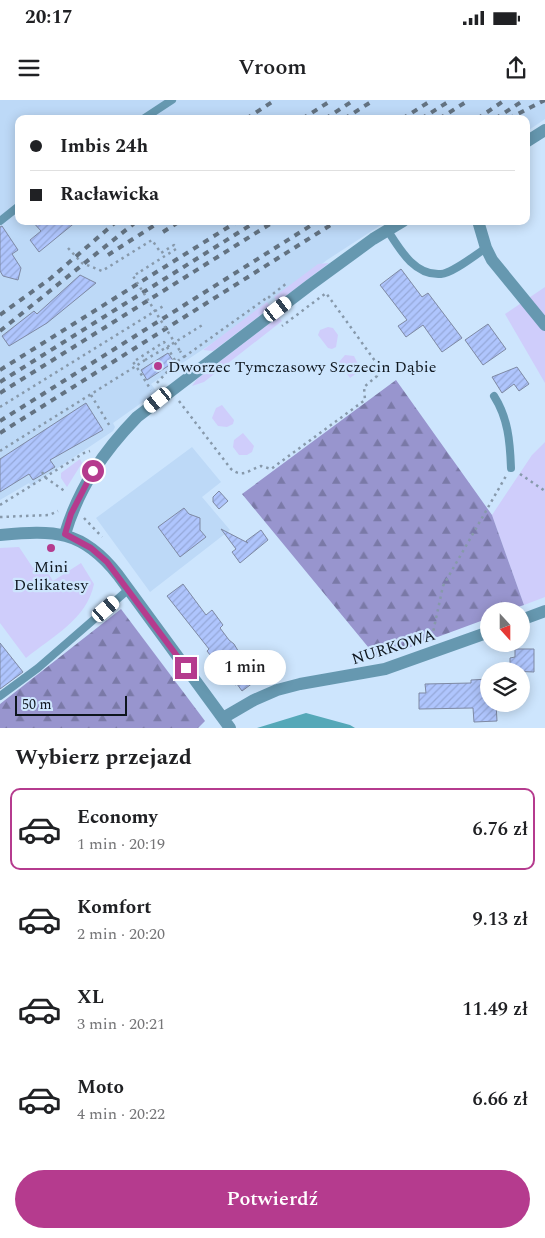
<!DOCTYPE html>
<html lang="pl">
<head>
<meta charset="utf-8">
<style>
	:root { --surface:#fff; --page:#f6f6f6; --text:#202124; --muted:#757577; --line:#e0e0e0; --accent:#b53b8e }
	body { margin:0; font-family:Spectral,serif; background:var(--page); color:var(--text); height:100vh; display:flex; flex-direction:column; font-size:19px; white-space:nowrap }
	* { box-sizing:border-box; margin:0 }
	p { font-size:16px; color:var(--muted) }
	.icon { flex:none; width:28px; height:28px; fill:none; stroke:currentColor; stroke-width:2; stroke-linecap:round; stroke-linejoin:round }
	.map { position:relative; height:628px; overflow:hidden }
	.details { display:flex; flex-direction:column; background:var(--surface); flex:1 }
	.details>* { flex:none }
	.top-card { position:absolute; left:15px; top:15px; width:515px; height:110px; border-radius:10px; box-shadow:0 2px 12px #0003; display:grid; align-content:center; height:110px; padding:0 15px; background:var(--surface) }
	.needle { width:32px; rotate:159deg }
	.controls { position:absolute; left:480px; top:502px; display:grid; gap:10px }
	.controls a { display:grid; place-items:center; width:50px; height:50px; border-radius:50%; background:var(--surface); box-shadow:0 2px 12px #0003; font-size:25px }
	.scale { position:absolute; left:15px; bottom:12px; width:112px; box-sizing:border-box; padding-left:5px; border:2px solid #0e161e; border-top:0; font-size:14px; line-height:18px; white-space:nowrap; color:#0e161e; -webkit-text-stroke:4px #cde5fd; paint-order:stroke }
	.end { position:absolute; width:22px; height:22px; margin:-11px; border:6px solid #b53b8e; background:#fff; box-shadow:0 0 0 2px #fff }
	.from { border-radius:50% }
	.bubble { position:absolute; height:35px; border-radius:18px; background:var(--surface); box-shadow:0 2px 12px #0003; font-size:16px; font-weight:600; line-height:35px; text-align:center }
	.car { position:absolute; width:15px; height:30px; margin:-15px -8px; border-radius:6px; box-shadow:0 0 4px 1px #0007; background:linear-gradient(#fff 24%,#345 0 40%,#fff 0 76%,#345 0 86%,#fff 0) }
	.top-card b { display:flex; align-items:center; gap:18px; height:48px; font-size:19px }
	.top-card b+b { border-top:1px solid var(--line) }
	.top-card i { width:12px; height:12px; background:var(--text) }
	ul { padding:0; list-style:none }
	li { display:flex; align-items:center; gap:15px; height:82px; margin:0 10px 8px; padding:0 5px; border:2px solid transparent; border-radius:10px }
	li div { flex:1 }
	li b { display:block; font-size:19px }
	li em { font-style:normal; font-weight:600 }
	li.current { border-color:var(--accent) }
	li>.icon { width:45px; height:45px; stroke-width:1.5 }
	h2 { padding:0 15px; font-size:22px; line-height:60px }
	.cta { display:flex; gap:10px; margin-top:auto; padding:10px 15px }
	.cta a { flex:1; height:58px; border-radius:30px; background:var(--accent); color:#fff; font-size:20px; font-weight:600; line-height:58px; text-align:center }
	.status { display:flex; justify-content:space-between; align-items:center; height:35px; padding:0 25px; background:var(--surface); direction:ltr }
	.status svg { height:14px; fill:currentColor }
	header { display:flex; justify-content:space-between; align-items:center; height:65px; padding:0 15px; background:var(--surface); font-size:22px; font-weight:600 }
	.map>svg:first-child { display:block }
	.built { fill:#bdd9f7 }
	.grass { fill:#cfcdfb }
	.forest { fill:url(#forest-firs) }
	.water { fill:#55a8b8 }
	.building { fill:url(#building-hatch); stroke:#7e89a3 }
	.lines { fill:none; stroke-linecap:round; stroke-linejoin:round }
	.path { stroke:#8799ab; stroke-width:2.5; stroke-dasharray:2.5 4; stroke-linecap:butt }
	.lane { stroke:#6698b0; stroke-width:8 }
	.street { stroke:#6698b0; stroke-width:12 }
	.rail { stroke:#637281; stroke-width:4; stroke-dasharray:6 6; stroke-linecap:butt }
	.path-bridge { stroke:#8799ab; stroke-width:2.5; stroke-dasharray:2.5 4; stroke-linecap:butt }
	.route { stroke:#b53b8e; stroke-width:6 }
	.poi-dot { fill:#b53b8e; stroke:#cde5fd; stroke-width:2 }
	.labels { text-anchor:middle; stroke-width:4.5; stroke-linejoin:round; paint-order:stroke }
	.poi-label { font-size:16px; fill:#0e161e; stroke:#cde5fd; text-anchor:start }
	.street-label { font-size:16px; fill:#0e161e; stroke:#cde5fd }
</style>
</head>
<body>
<div class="status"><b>20:17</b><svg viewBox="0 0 49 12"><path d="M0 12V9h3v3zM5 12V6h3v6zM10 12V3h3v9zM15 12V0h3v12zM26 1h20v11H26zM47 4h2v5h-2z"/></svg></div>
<header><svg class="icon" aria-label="menu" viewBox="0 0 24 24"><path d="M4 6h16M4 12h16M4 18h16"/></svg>Vroom<svg class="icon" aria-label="share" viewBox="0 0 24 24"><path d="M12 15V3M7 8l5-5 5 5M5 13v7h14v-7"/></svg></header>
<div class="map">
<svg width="545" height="628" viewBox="0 0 545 628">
	<defs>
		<pattern id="forest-firs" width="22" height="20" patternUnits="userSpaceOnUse" patternTransform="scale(1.25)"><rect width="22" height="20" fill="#9895ce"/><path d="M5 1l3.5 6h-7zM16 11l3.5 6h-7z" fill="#7a79a7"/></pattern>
		<pattern id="building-hatch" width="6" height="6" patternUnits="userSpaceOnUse" patternTransform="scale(1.25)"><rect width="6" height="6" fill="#afc5fd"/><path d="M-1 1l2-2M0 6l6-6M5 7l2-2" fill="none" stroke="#95a8d8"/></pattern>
	</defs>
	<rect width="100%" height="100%" fill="#cde5fd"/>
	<path class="built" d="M0 0H545V19L526 32V19H19V121H387L327 160 250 218 151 284 157 292 113 323 115 327 113 331 31 386 29 383 0 400Z
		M192 347 221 382 202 397 230 430 150 492 96 418Z"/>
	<path class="grass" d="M329 163 278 202 274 197 318 164Z
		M545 187V283L505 214Z
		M267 202 271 207 213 251 203 250Z
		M278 217 282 221 204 282 192 286 197 279Z
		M328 227 333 228 338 235 336 247 332 249 328 248 318 235 320 230Z
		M345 255 354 256 359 266 357 273 350 278 339 262Z
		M222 305 234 320 233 324 227 327 218 326 212 318 216 308Z
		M243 333 254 346 252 352 247 355H239L233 347 234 340Z
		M545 342V497L524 505 492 415 532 355Z
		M80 359 82 363 67 387 61 378V373Z
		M19 447 33 468 42 463 53 481 81 463 94 484C87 519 52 537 26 558L0 523V448Z"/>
	<path class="forest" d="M396 280 492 415 524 505 506 511H489V518L378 559 242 394Z
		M121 509 205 621 198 628H0V604Z"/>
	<path class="water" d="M306 613 350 625 355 628H257Z"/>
	<path class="building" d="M32 121H77L39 152 30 140 41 131Z
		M2 126 18 150 12 154 21 168 18 180 3 176 0 171V127Z
		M401 169 422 197 428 193 462 238 442 252 423 225 406 237 398 226 407 220 380 185Z
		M80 175 96 183 47 223 9 246 2 236 34 211 37 214Z
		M488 224 506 249 483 265 465 240Z
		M168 253 174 262 147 280 141 270Z
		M517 267 529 284 519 291 514 284 502 293 492 277Z
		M86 303 103 330 50 360 55 367 33 380 29 374 0 392V359Z
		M219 391 228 401 219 409 213 402V397Z
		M184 408 189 414 200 418V430L206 437 180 457 158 427Z
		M221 429 248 443 246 441 261 430 268 440 240 463 232 452 236 449Z
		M183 484 206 515 212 510 223 525 220 528 229 540 234 544 246 564 250 562 261 577 242 591 237 584 235 585 222 568 221 569 207 551 209 549 167 496Z
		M0 543 23 572 0 589Z
		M515 549H534V572L510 571V558L515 557Z
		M489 579V604H496L497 621 474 622 473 608 419 609V593H426L425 584 471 583V580Z"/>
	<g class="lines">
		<path class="path" d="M68 148 82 163 102 171 152 140 161 153 174 145 176 149 138 173
			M270 198 269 197 287 183
			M172 244 204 224
			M184 257 268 197
			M145 260 136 266 151 290
			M157 283 176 262
			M91 295 111 328
			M179 301 231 369C243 379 250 369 261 366L271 369 365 300 364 287 377 276 378 265 326 193 282 226
			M0 307 165 205
			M0 351 136 266 133 262 164 242 176 262 184 257 180 251
			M42 372 46 378 66 392
			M520 374 545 391
			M0 405 84 353 90 351
			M0 417 49 415 58 411
			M84 418 102 437
			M432 537 443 486 506 376"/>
		<path class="lane" d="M143 19 172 0
			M0 121 19 106
			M388 131C400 150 415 176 441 174 453 173 475 155 486 148
			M494 296C508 318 510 341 511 368
			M0 596 38 568 129 489"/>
		<path class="street" d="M526 42 545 30
			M478 121 486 148 492 160 545 225
			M65 434C79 387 104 351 137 317L310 185 373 139 403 121
			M0 435C54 430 82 429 118 475L230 628
			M521 520 545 511
			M223 618 254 600 277 590 300 584 385 569 489 532"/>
		<path class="rail" d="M246 19 275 0
			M302 19 332 0
			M325 19 354 0
			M344 19 374 0
			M402 19 432 0
			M421 19 451 0
			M439 19 469 0
			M477 19 505 0
			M495 19 524 0
			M508 19 545 0
			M163 132 180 121
			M108 155 161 121
			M0 215 51 178 117 121
			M0 231 137 121
			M0 270 238 121
			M0 282 257 121
			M0 293 275 121
			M0 321 318 121
			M0 333 337 121"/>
		<path class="path-bridge" d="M138 173 133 176 180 251
			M145 260 172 244"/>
	</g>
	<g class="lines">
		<path class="route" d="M93 371 71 414 65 434 91 448 107 462 186 568"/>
	</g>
	<g class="poi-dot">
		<circle cx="158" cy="266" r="5"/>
		<circle cx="51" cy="448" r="5"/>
	</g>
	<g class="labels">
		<g class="poi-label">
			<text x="168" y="272">Dworzec Tymczasowy Szczecin Dąbie</text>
			<text x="51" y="472" text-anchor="middle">Mini<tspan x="51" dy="18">Delikatesy</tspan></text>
		</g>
		<g class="street-label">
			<text transform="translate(393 546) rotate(-17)" y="6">NURKOWA</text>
		</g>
	</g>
</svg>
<div class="controls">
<a><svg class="needle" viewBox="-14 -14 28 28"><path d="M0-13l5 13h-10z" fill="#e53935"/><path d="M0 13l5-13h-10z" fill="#757577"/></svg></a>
<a><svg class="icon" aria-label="layers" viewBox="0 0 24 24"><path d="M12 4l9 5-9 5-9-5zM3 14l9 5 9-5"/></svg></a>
</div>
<div class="scale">50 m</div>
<i class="end from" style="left:93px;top:371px"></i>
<i class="end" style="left:186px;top:568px"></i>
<div class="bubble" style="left:204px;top:550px;width:82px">1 min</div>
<i class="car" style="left:278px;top:209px;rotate:53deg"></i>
<i class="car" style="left:158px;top:300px;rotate:231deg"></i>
<i class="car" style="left:106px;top:509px;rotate:49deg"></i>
<div class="top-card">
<b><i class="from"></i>Imbis 24h</b>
<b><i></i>Racławicka</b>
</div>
</div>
<section class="details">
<h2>Wybierz przejazd</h2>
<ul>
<li class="current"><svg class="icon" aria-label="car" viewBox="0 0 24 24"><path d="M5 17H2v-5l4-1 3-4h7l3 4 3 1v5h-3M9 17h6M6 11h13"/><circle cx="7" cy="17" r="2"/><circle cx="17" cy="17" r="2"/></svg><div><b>Economy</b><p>1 min · 20:19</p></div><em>6.76 zł</em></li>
<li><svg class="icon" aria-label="car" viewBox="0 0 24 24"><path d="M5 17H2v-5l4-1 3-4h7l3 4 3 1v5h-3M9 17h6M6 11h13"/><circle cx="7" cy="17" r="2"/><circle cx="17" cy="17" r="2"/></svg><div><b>Komfort</b><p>2 min · 20:20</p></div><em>9.13 zł</em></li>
<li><svg class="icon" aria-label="car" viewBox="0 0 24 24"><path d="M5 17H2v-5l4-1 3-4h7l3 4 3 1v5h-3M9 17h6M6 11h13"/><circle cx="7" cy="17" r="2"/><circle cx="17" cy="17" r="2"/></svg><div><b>XL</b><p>3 min · 20:21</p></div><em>11.49 zł</em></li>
<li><svg class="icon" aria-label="car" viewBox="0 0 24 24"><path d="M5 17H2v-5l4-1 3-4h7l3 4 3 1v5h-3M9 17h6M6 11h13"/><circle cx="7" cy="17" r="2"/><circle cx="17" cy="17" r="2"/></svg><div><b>Moto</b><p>4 min · 20:22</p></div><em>6.66 zł</em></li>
</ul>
<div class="cta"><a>Potwierdź</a></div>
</section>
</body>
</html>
